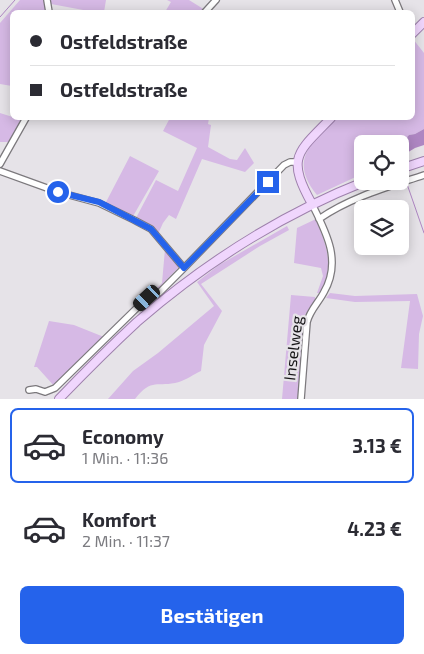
<!DOCTYPE html>
<html lang="de">
<head>
<meta charset="utf-8">
<style>
	:root { --surface:#fff; --page:#f7f7f7; --text:#2b2b33; --muted:#7c7c81; --line:#e1e1e2; --accent:#2563eb }
	body { margin:0; font-family:"Exo 2",sans-serif; background:var(--page); color:var(--text); height:100vh; display:flex; flex-direction:column; font-size:19px; white-space:nowrap }
	* { box-sizing:border-box; margin:0 }
	p { font-size:16px; color:var(--muted) }
	.icon { flex:none; width:28px; height:28px; fill:none; stroke:currentColor; stroke-width:2; stroke-linecap:round; stroke-linejoin:round }
	.map { position:relative; height:399px; overflow:hidden }
	.sheet { display:flex; flex-direction:column; background:var(--surface); flex:1 }
	.sheet>* { flex:none }
	.guide { position:absolute; left:10px; top:10px; width:405px; height:110px; border-radius:8px; box-shadow:0 2px 12px #0003; display:grid; align-content:center; height:110px; padding:0 20px; background:var(--surface) }
	.buttons { position:absolute; left:354px; top:135px; display:grid; gap:10px }
	.buttons a { display:grid; place-items:center; width:55px; height:55px; border-radius:8px; background:var(--surface); box-shadow:0 2px 12px #0003; font-size:25px }
	.end { position:absolute; width:22px; height:22px; margin:-11px; border:6px solid #2563eb; background:#fff; box-shadow:0 0 0 2px #fff }
	.from { border-radius:50% }
	.car { position:absolute; width:15px; height:30px; margin:-15px -8px; border-radius:6px; box-shadow:0 0 4px 1px #0007; background:linear-gradient(#222 24%,#8ab4d8 0 40%,#222 0 76%,#8ab4d8 0 86%,#222 0) }
	.guide b { display:flex; align-items:center; gap:18px; height:48px; font-size:19px }
	.guide b+b { border-top:1px solid var(--line) }
	.guide i { width:12px; height:12px; background:var(--text) }
	ul { padding:9px 0 0; list-style:none }
	li { display:flex; align-items:center; gap:15px; height:75px; margin:0 10px 8px; padding:0 10px; border:2px solid transparent; border-radius:8px }
	li div { flex:1 }
	li b { display:block; font-size:19px }
	li em { font-style:normal; font-weight:700 }
	li.active { border-color:var(--accent) }
	li>.icon { width:45px; height:45px; stroke-width:1.5 }
	.cta { display:flex; gap:10px; margin-top:auto; padding:10px 20px }
	.cta a { flex:1; height:58px; border-radius:8px; background:var(--accent); color:#fff; font-size:20px; font-weight:700; line-height:58px; text-align:center }
	.map>svg:first-child { display:block }
	.green { fill:#d6b9e5 }
	.water { fill:#ae86c2 }
	.lines { fill:none; stroke-linecap:round; stroke-linejoin:round }
	.stream { stroke:#ae86c2; stroke-width:1 }
	.minor-casing { stroke:#7c797d; stroke-width:8 }
	.major-casing { stroke:#9e81ac; stroke-width:10 }
	.minor { stroke:#fff; stroke-width:5.5 }
	.major { stroke:#f0d6fd; stroke-width:8 }
	.route { stroke:#2563eb; stroke-width:6 }
	.labels { text-anchor:middle; stroke-width:4.5; stroke-linejoin:round; paint-order:stroke }
	.street-label { font-size:16px; fill:#171618; stroke:#e6e3e8 }
</style>
</head>
<body>
<div class="map">
<svg width="424" height="399" viewBox="0 0 424 399">
	<rect width="100%" height="100%" fill="#e6e3e8"/>
	<path class="green" d="M20 0H45L47 12H12V86L0 84V23Z
		M50 0H106L104 12H94L51 4Z
		M167 0H189L205 10 202 12H165L171 2Z
		M413 39 424 53V129L415 134 409 135 400 144H362V174L317 195C288 159 312 143 337 118H412Z
		M0 113 22 120 10 142H0Z
		M170 118H209L208 124 211 125 208 147 230 159 237 160 245 148 254 163 245 172 202 159 176 219 169 215 163 223 158 234 137 220 136 218 156 180 178 191 197 148 163 131Z
		M130 156 159 171 132 218 105 204Z
		M316 219C327 248 334 263 321 293H317L323 276 321 268 294 263 297 228Z
		M287 226 289 230 260 246 201 284 222 311 204 345 201 371C194 374 186 380 179 382 157 388 152 377 135 399H108L133 371 158 353 214 306 197 282 219 265Z
		M165 249 179 267 153 294 152 293 162 283Z
		M330 293 355 296 417 294 423 316 419 334 418 369 401 368 410 301 355 302 326 298Z
		M291 295 315 297V301L304 316 299 399H261H282Z
		M49 321 74 325 104 337 55 387 37 367H34Z"/>
	<path class="water" d="M424 129V145L415 148 400 157V144L409 135 415 134Z"/>
	<g class="lines">
		<path class="stream" d="M0 17 15 0
			M407 184 424 233"/>
		<defs>
			<path id="minor" d="M47 0 49 12
				M395 0 400 12
				M205 12 216 0
				M0 164 26 118
				M0 171 58 192 99 203 134 220 151 229 184 268 284 165 290 162H297
				M319 219C351 197 388 187 424 175
				M29 390 36 389 45 392 55 388 147 298 159 293 184 268
				M301 399 307 322C310 310 319 302 324 292 342 261 326 232 312 204"/>
			<path id="major" d="M412 34 424 22
				M400 169 424 161
				M312 204C286 157 297 153 331 118
				M59 399C84 373 110 347 137 322 205 263 282 214 366 181"/>
		</defs>
		<use href="#minor" class="minor-casing"/>
		<use href="#major" class="major-casing"/>
		<use href="#minor" class="minor"/>
		<use href="#major" class="major"/>
	</g>
	<g class="lines">
		<path class="route" d="M58 192 99 202 151 229 184 268 268 182"/>
	</g>
	<g class="labels">
		<g class="street-label">
			<text transform="translate(293 348) rotate(-83)" y="6">Inselweg</text>
		</g>
	</g>
</svg>
<div class="buttons">
<a><svg class="icon" aria-label="locate" viewBox="0 0 24 24"><circle cx="12" cy="12" r="6"/><path d="M12 2v4M12 18v4M2 12h4M18 12h4"/></svg></a>
<a><svg class="icon" aria-label="layers" viewBox="0 0 24 24"><path d="M12 4l9 5-9 5-9-5zM3 14l9 5 9-5"/></svg></a>
</div>
<i class="end from" style="left:58px;top:192px"></i>
<i class="end" style="left:268px;top:182px"></i>
<i class="car" style="left:147px;top:298px;rotate:227deg"></i>
<div class="guide">
<b><i class="from"></i>Ostfeldstraße</b>
<b><i></i>Ostfeldstraße</b>
</div>
</div>
<section class="sheet">
<ul>
<li class="active"><svg class="icon" aria-label="car" viewBox="0 0 24 24"><path d="M5 17H2v-5l4-1 3-4h7l3 4 3 1v5h-3M9 17h6M6 11h13"/><circle cx="7" cy="17" r="2"/><circle cx="17" cy="17" r="2"/></svg><div><b>Economy</b><p>1 Min. · 11:36</p></div><em>3.13 €</em></li>
<li><svg class="icon" aria-label="car" viewBox="0 0 24 24"><path d="M5 17H2v-5l4-1 3-4h7l3 4 3 1v5h-3M9 17h6M6 11h13"/><circle cx="7" cy="17" r="2"/><circle cx="17" cy="17" r="2"/></svg><div><b>Komfort</b><p>2 Min. · 11:37</p></div><em>4.23 €</em></li>
</ul>
<div class="cta"><a>Bestätigen</a></div>
</section>
</body>
</html>
